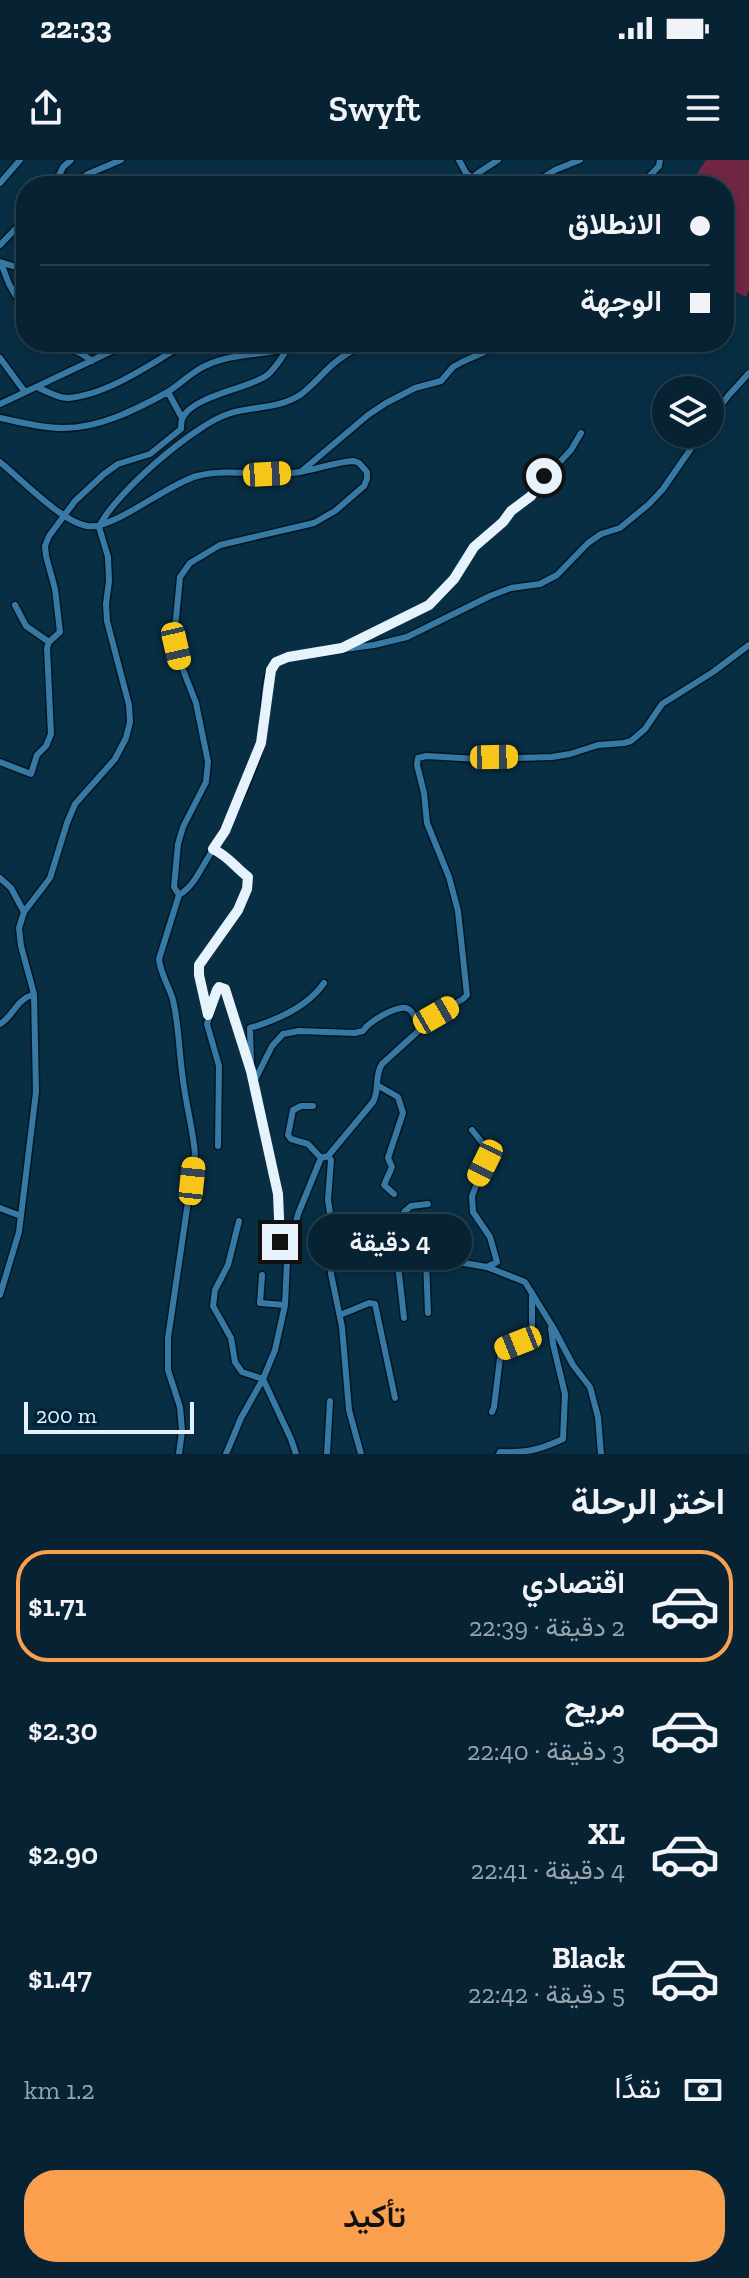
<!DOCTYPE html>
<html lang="ar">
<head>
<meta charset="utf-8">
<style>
	:root { --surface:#062233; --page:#142f3f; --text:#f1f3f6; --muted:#98a4ac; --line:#273f4e; --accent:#fa9f4e }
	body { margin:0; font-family:"Zilla Slab",Vazirmatn,serif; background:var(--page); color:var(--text); direction:rtl; height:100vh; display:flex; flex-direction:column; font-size:30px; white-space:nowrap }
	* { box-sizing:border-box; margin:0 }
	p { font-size:26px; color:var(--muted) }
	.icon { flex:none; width:44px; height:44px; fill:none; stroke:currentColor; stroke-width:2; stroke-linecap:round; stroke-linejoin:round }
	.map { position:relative; height:1294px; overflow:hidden; direction:ltr }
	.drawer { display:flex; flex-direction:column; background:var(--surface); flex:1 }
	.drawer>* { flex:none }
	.top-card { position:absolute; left:16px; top:16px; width:718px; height:176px; border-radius:32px; box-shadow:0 4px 12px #0003,0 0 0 2px var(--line); direction:rtl; display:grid; align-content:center; height:176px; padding:0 24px; background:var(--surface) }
	.tools { position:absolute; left:652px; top:216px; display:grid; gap:16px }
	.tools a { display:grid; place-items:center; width:72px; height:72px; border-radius:50%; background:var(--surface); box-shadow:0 4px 12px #0003,0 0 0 2px var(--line); font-size:40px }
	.scale { position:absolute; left:24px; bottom:20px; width:170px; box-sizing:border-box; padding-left:8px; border:4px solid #e6f3fd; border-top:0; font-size:22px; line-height:28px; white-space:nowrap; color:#e6f3fd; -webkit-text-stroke:6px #002339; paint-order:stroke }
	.end { position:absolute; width:36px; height:36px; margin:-18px; border:10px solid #e6f3fd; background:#111; box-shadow:0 0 0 4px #111 }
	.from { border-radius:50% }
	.bubble { position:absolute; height:56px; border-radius:28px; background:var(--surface); box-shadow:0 4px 12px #0003,0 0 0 2px var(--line); font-size:26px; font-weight:600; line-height:56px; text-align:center; direction:rtl }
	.car { position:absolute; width:24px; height:48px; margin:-24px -12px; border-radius:10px; box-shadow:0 0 6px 2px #0007; background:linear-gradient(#f5c518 24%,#345 0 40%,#f5c518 0 76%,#345 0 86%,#f5c518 0) }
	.top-card b { display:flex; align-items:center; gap:28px; height:76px; font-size:30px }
	.top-card b+b { border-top:2px solid var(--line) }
	.top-card i { width:20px; height:20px; background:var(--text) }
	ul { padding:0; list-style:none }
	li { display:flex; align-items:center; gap:24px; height:112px; margin:0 16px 12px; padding:0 8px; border:4px solid transparent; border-radius:32px }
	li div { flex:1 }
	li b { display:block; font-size:30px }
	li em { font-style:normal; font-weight:600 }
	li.selected { border-color:var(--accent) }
	li>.icon { width:72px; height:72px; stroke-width:1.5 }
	h2 { padding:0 24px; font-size:36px; line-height:96px }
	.pay { display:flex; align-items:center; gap:20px; height:88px; padding:0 24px; font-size:30px }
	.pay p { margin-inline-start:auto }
	.cta { display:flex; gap:16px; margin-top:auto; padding:16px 24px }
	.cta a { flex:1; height:92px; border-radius:32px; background:var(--accent); color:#111; font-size:32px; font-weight:600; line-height:92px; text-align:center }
	.status { display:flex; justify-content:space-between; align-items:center; height:56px; padding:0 40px; background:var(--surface); direction:ltr }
	.status svg { height:22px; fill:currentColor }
	header { display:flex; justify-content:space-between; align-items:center; height:104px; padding:0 24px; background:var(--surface); font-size:36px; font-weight:600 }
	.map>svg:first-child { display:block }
	.green { fill:#712643 }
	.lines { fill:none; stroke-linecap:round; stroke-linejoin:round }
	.street-casing { stroke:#021522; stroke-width:9 }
	.street { stroke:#3679a4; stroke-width:6 }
	.route { stroke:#e6f3fd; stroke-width:10 }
</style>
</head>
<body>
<div class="status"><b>22:33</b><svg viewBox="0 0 49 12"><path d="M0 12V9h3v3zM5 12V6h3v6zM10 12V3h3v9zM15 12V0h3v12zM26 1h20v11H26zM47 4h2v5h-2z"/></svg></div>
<header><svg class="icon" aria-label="menu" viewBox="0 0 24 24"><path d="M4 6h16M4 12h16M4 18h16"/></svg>Swyft<svg class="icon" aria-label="share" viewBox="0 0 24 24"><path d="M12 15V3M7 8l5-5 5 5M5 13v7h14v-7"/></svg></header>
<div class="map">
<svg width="749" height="1294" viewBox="0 0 749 1294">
	<rect width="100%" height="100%" fill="#082e44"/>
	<path class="green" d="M706 0H749V130L746 137 724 126V26H689Z"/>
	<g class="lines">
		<defs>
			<path id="street" d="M459 0 466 13 472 18
				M0 23 20 0
				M54 26 63 7 71 0
				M70 26 88 14 121 0
				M464 26 478 13 498 0
				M530 26 555 10 580 0
				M640 26 659 6 660 0
				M0 85 26 58
				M0 102 26 110
				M1 103 9 124 26 153
				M56 182 82 194 92 201
				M0 198 25 232
				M37 227C46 231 58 238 67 238 106 236 155 202 187 182
				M168 232 182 258
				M0 244 116 189 125 182
				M0 258C20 262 41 268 61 268 98 269 135 250 166 233 180 225 192 211 207 205 230 194 260 195 285 189
				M710 261 728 236 749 213
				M0 302C21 319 62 362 87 366 112 371 167 324 197 316 230 308 266 317 300 312 318 309 335 302 354 301L359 303 367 312V319L364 326 335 351 314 363 220 385 190 403 180 417 175 469 176 486 180 502 196 543 208 602 206 622 183 667 178 684 174 727 179 735 159 799C160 813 169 826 173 840 179 866 179 893 183 920 186 945 193 969 195 994L168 1178V1210L180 1247 182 1271 179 1294
				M303 310 368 255 386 243 415 228 441 221 453 207 462 202 507 182
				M15 445 26 466 49 482
				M346 486 429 445 454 419 474 387 503 362 511 351 531 336 544 316 558 304 571 290 581 273
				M0 602 31 614 37 595 46 586 51 574 47 488 49 482 60 472 55 429 46 396 45 386 49 376 75 341 104 314 118 304 150 294 181 269C181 265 181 260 183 257 194 236 246 229 266 216 278 207 283 193 293 182
				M0 718 11 728 24 752
				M179 735C194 726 200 710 209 696 230 661 249 624 261 585 267 561 261 534 270 511 274 502 280 500 288 497L374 485 407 477 490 436 511 428 540 424 557 415 588 383 601 374 620 368 649 344 663 329 701 274
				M208 852 199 815V805C216 775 244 754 248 717 235 707 228 696 213 689
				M0 864C15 855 14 841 34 834
				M251 904 250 868C277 860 308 846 324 823
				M253 924 272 886 283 874 299 871 355 873 363 871C368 863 375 860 383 855 405 843 413 844 419 870
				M377 925 398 937 403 953 388 998 392 1007 384 1025 394 1034
				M313 946H301L293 950 288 975 291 979 308 984 321 998
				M472 970 484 985 485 1003 472 1036 473 1052 490 1077 497 1102 487 1107
				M218 986 219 906 207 864 217 830 223 827 225 829 251 911 278 1034 280 1082 287 1102
				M328 996 373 942C380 929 374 916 382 904L436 855 463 839 467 835 458 751 449 717 427 663 424 633 417 605 418 598 426 596 478 599 552 597 570 594 598 585 624 583 631 581 645 569 662 544 713 512 749 485
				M0 1048 21 1056
				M331 1060 345 1067 365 1085 388 1095 464 1103 487 1107 525 1122 554 1169 573 1205 590 1227 598 1257 601 1294
				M239 1061 228 1105 215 1130 213 1146 231 1178 235 1202 242 1212 263 1219 291 1279 296 1294
				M397 1096 404 1158
				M407 1097 404 1052 411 1046 428 1044
				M426 1099 428 1153
				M262 1115 260 1143 285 1145
				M0 1135 19 1072 36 932 34 834 21 786 19 768 24 752 50 718 67 663 75 644 115 599 126 578 130 562 129 545 107 461 106 444 109 421 108 397 99 367C114 334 194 265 228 254 251 246 279 249 300 235 311 227 321 215 332 205 342 196 356 188 368 182
				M340 1155 369 1143 375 1144 395 1238
				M492 1252 494 1247 501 1190 527 1179 532 1173V1133
				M226 1294 241 1258 263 1219 275 1190 285 1145 287 1102 293 1075 298 1054 321 998 328 996 331 1000 328 1040 331 1060V1114L342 1167 349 1250 361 1294
				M327 1294 330 1241
				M499 1294 500 1292C527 1293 539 1290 563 1279L565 1234 553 1184 551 1168"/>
		</defs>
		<use href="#street" class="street-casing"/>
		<use href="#street" class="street"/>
	</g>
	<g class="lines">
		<path class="route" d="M280 1082 278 1034 251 911 225 829 219 827 217 830 208 855 199 815V805L238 750 247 729 248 717C235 707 228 696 213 689L225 671 261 583 271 510 276 502 288 497 342 488 429 445 454 419 474 387 503 362 511 351 531 336 544 316"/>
	</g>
</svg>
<div class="tools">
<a><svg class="icon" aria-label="layers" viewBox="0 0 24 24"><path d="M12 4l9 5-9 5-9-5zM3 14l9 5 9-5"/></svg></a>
</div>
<div class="scale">200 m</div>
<i class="end from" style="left:544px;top:316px"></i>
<i class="end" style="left:280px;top:1082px"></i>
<div class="bubble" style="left:308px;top:1054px;width:164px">4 دقيقة</div>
<i class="car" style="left:267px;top:314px;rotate:87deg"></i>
<i class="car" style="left:176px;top:486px;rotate:167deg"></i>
<i class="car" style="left:494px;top:597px;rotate:89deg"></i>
<i class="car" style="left:436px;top:855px;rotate:60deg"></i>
<i class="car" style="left:485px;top:1003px;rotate:206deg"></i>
<i class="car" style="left:192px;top:1021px;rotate:6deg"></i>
<i class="car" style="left:518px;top:1183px;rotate:248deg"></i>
<div class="top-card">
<b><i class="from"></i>الانطلاق</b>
<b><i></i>الوجهة</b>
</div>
</div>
<section class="drawer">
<h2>اختر الرحلة</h2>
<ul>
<li class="selected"><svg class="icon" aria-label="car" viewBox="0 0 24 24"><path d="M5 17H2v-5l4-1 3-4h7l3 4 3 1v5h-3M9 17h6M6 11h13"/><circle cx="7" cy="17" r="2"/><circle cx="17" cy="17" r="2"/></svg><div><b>اقتصادي</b><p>2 دقيقة · 22:39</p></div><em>$1.71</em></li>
<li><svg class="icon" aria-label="car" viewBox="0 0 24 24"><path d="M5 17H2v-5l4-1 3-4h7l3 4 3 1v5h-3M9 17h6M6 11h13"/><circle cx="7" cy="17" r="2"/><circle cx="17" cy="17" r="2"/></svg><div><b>مريح</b><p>3 دقيقة · 22:40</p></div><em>$2.30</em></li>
<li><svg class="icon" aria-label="car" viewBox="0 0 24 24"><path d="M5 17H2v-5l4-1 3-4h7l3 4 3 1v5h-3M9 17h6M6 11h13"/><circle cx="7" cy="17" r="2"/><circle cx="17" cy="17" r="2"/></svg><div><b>XL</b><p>4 دقيقة · 22:41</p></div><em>$2.90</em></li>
<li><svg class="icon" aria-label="car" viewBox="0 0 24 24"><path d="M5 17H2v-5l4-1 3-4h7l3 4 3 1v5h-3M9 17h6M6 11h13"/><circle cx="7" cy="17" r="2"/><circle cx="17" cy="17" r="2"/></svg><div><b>Black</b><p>5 دقيقة · 22:42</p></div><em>$1.47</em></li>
</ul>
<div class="pay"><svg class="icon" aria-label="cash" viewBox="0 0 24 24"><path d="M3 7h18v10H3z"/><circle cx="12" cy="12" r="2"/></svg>نقدًا<p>1.2 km</p></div>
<div class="cta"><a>تأكيد</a></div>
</section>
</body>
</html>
